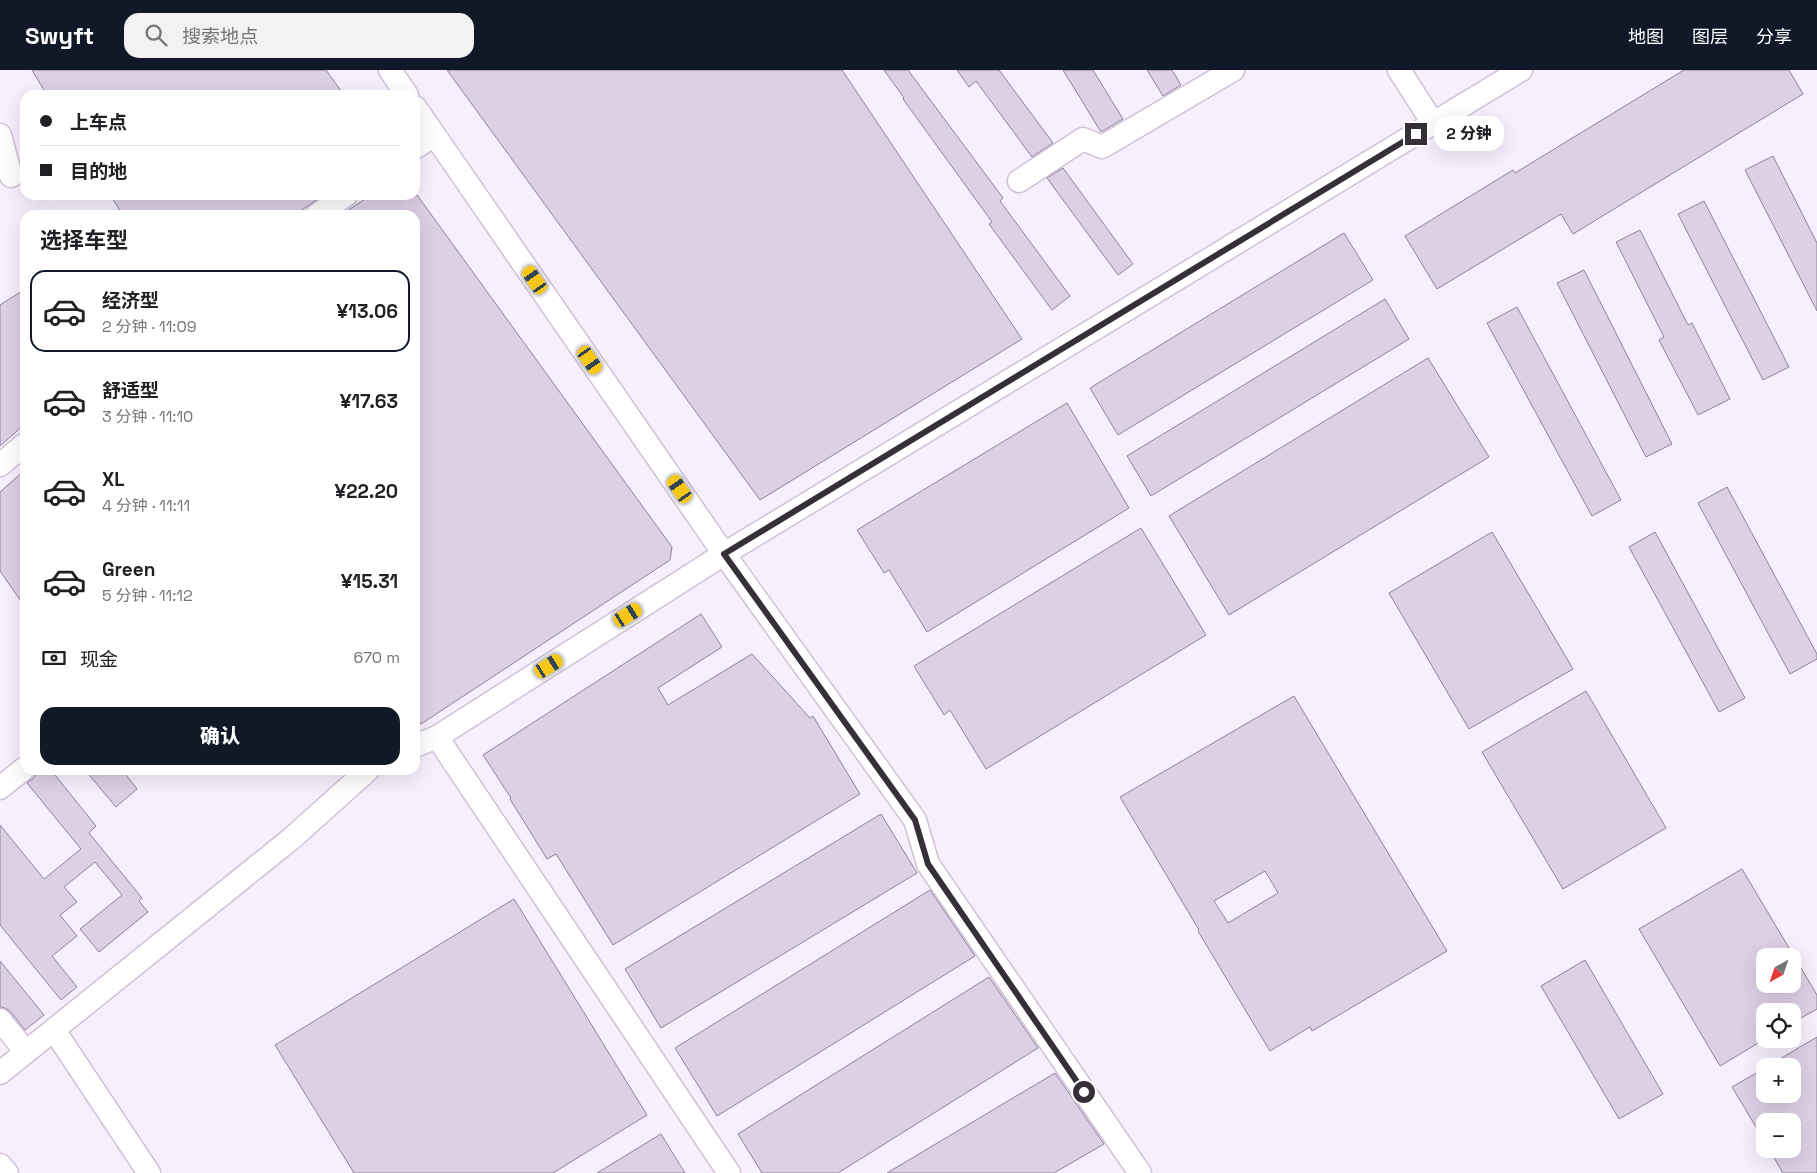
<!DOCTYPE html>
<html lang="zh">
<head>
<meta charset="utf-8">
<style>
	:root { --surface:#fff; --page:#f2f2f2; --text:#202124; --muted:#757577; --line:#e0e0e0; --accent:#111827 }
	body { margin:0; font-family:"Space Grotesk","Noto Sans SC",sans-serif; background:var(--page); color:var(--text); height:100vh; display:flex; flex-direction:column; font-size:19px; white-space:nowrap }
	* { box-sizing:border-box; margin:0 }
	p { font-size:16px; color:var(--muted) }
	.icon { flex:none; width:28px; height:28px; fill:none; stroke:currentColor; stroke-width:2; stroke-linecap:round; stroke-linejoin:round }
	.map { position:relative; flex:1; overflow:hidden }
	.drawer { position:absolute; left:20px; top:140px; width:400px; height:565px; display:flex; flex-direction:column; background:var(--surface); border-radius:15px; box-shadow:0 5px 20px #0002 }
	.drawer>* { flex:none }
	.banner { position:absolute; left:20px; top:20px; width:400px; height:110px; border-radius:15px; box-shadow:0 5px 20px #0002; display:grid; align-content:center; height:110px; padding:0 20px; background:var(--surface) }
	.needle { width:32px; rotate:220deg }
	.fabs { position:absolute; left:1756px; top:878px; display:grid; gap:10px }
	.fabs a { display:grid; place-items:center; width:45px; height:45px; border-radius:10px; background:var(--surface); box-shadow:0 5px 20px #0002; font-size:25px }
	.end { position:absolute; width:22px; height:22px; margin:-11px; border:6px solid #352f38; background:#fff; box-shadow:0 0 0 2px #fff }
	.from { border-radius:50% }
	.bubble { position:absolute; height:35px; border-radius:15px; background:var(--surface); box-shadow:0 5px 20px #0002; font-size:16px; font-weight:800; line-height:35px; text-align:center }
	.car { position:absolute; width:15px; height:30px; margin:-15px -8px; border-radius:6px; box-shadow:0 0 4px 1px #0007; background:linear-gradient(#f5c518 24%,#345 0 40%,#f5c518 0 76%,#345 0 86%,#f5c518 0) }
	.banner b { display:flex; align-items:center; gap:18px; height:48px; font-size:19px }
	.banner b+b { border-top:1px solid var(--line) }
	.banner i { width:12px; height:12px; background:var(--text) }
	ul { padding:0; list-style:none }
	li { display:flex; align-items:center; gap:15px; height:82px; margin:0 10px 8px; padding:0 10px; border:2px solid transparent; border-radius:15px }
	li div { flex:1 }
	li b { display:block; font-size:19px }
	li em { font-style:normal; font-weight:800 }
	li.active { border-color:var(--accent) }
	li>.icon { width:45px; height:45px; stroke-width:1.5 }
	h2 { padding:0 20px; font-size:22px; line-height:60px }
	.pay { display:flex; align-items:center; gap:12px; height:55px; padding:0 20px; font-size:19px }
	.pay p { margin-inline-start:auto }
	.cta { display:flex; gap:10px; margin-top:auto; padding:10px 20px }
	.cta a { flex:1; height:58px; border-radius:15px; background:var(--accent); color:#fff; font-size:20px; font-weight:800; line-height:58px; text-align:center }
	header { display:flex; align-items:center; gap:30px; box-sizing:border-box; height:70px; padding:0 25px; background:var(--accent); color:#fff }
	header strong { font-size:24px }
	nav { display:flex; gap:28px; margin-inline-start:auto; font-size:18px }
	.search { width:350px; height:45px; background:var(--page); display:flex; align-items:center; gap:12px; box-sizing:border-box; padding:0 18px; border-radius:15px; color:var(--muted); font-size:19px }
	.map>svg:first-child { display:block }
	.building { fill:#ddcfe6; stroke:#8f8298; fill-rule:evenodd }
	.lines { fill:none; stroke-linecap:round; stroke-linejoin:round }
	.minor-casing { stroke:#cfc1d8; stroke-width:25 }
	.minor { stroke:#fff; stroke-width:22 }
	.route { stroke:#352f38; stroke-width:6 }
</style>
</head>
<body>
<header>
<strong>Swyft</strong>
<div class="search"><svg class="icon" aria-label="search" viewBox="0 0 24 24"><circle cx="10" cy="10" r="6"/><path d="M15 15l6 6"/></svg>搜索地点</div>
<nav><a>地图</a><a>图层</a><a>分享</a></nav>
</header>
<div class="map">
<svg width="1817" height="1103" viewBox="0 0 1817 1103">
	<rect width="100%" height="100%" fill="#f7effd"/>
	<path class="building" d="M32 0H326L344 25H47Z
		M447 0H842L1022 269 760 430Z
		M884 0H908L1003 128 1000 131 1070 226 1052 240 989 154 992 152 903 29 904 28Z
		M957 0H999L1053 73 1032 87 976 11 969 17Z
		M1063 0H1093L1123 49 1101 62Z
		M1147 0H1172L1181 15 1163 26Z
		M1684 0H1789L1803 24 1573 164 1561 144 1437 219 1405 166 1513 100 1515 103Z
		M1773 86 1817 173V241L1745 100Z
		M1063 98 1133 194 1118 205 1047 108Z
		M110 125H323L295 145H123Z
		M371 125H417L672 477 670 490 421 654 415 644V145H341Z
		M1704 131 1789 297 1763 310 1678 144Z
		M1640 160 1688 255 1692 253 1730 329 1698 345 1659 270 1664 267 1616 172Z
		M1344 163 1373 210 1118 365 1090 318Z
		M1584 200 1672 374 1646 387 1557 213Z
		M25 219V354L0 376V235Z
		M1385 229 1409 269 1151 426 1127 386Z
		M1517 237 1621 430 1592 446 1487 253Z
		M1428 288 1489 387 1229 545 1169 446Z
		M1067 333 1129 438 927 562 889 500 884 503 857 460Z
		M25 400V537L0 501V422Z
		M1727 417 1817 584V589L1790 604 1698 433Z
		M1141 458 1206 565 986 699 950 640 944 645 914 596Z
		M1492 462 1573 599 1469 659 1389 523Z
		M1655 462 1745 628 1719 642 1629 477Z
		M701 544 722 577 658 618 668 635 752 584 810 648 813 646 860 724 613 875 556 784 547 789 510 729 511 728 483 685Z
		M1586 621 1666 758 1563 819 1482 682Z
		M1294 626 1447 881 1312 961 1310 957 1270 981 1198 861 1199 860 1120 727ZM1265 801 1278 823 1228 853 1214 831Z
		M38 700H51L96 756 89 763 142 828 139 831 148 842 99 882 80 859 122 825 95 792 64 817 77 832 60 845 77 866 52 886 77 917 61 930 0 855V755L44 809 81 779 27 713 34 708Z
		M85 700H122L137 719 116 737Z
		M881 744 917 803 661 958 625 899Z
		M1742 799 1817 925V939L1792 953V941H1765V969L1720 996 1639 859ZM1765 886H1792V914H1765Z
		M930 820 975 886 717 1046 675 978Z
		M514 829 647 1045 553 1103H354L275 975Z
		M1585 890 1663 1024 1619 1049 1541 916Z
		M0 891 44 945 25 960 10 941 5 938 0 937Z
		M989 907 1038 978 838 1103H762L738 1064Z
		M1817 967V1103H1783L1769 1079H1792V1051H1765V1072L1732 1017 1765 998V1024H1792V996H1768Z
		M1055 1003 1104 1074 1054 1103H887Z
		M661 1064 685 1103H597Z"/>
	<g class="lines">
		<defs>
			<path id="minor" d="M390 0 407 25
				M1399 0 1433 53
				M415 37 724 484 915 750 928 794 1140 1103
				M0 65 11 106
				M415 78 434 65
				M1019 111 1083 69 1102 77 1233 0
				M317 145 346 125
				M0 395 25 374
				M437 667 729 1103
				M415 676 437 667 724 484 1521 0
				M0 718 25 698
				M0 950 26 982
				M54 960 149 1103
				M0 1003 291 769 368 700
				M0 1095 7 1103"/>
		</defs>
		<use href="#minor" class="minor-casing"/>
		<use href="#minor" class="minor"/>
	</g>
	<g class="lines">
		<path class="route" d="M1084 1022 928 794 915 750 724 484 1416 64"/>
	</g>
</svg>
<div class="fabs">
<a><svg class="needle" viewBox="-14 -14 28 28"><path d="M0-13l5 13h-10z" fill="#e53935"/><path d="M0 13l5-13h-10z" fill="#757577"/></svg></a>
<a><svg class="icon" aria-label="locate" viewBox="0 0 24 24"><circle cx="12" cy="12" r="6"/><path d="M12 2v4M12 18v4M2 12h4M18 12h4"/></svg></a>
<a>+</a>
<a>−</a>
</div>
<i class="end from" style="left:1084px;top:1022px"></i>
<i class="end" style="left:1416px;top:64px"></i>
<div class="bubble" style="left:1434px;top:46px;width:70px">2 分钟</div>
<i class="car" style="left:535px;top:210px;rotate:325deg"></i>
<i class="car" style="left:590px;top:290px;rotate:145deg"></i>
<i class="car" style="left:680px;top:419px;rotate:325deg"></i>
<i class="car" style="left:628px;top:545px;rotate:58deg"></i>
<i class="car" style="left:549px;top:596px;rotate:58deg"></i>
<div class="banner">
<b><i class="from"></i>上车点</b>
<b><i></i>目的地</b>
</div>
<section class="drawer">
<h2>选择车型</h2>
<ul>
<li class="active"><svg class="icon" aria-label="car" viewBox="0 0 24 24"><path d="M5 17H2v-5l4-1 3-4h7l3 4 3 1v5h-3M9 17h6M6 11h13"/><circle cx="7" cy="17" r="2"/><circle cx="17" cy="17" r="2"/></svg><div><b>经济型</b><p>2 分钟 · 11:09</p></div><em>¥13.06</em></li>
<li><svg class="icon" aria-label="car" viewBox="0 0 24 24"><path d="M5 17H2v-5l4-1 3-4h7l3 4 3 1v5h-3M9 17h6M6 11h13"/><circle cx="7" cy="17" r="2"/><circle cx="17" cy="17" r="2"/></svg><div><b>舒适型</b><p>3 分钟 · 11:10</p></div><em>¥17.63</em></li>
<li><svg class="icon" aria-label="car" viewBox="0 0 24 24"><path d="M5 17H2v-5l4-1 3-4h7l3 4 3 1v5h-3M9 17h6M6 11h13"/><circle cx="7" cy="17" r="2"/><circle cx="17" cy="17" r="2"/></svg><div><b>XL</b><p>4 分钟 · 11:11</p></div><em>¥22.20</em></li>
<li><svg class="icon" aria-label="car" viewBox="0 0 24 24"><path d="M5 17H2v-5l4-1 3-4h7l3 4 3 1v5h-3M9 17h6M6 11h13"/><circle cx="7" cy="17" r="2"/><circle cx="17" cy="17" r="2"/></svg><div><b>Green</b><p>5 分钟 · 11:12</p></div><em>¥15.31</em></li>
</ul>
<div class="pay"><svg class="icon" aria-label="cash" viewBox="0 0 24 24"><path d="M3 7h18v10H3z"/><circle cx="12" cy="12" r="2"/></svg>现金<p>670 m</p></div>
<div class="cta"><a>确认</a></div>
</section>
</div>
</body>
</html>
